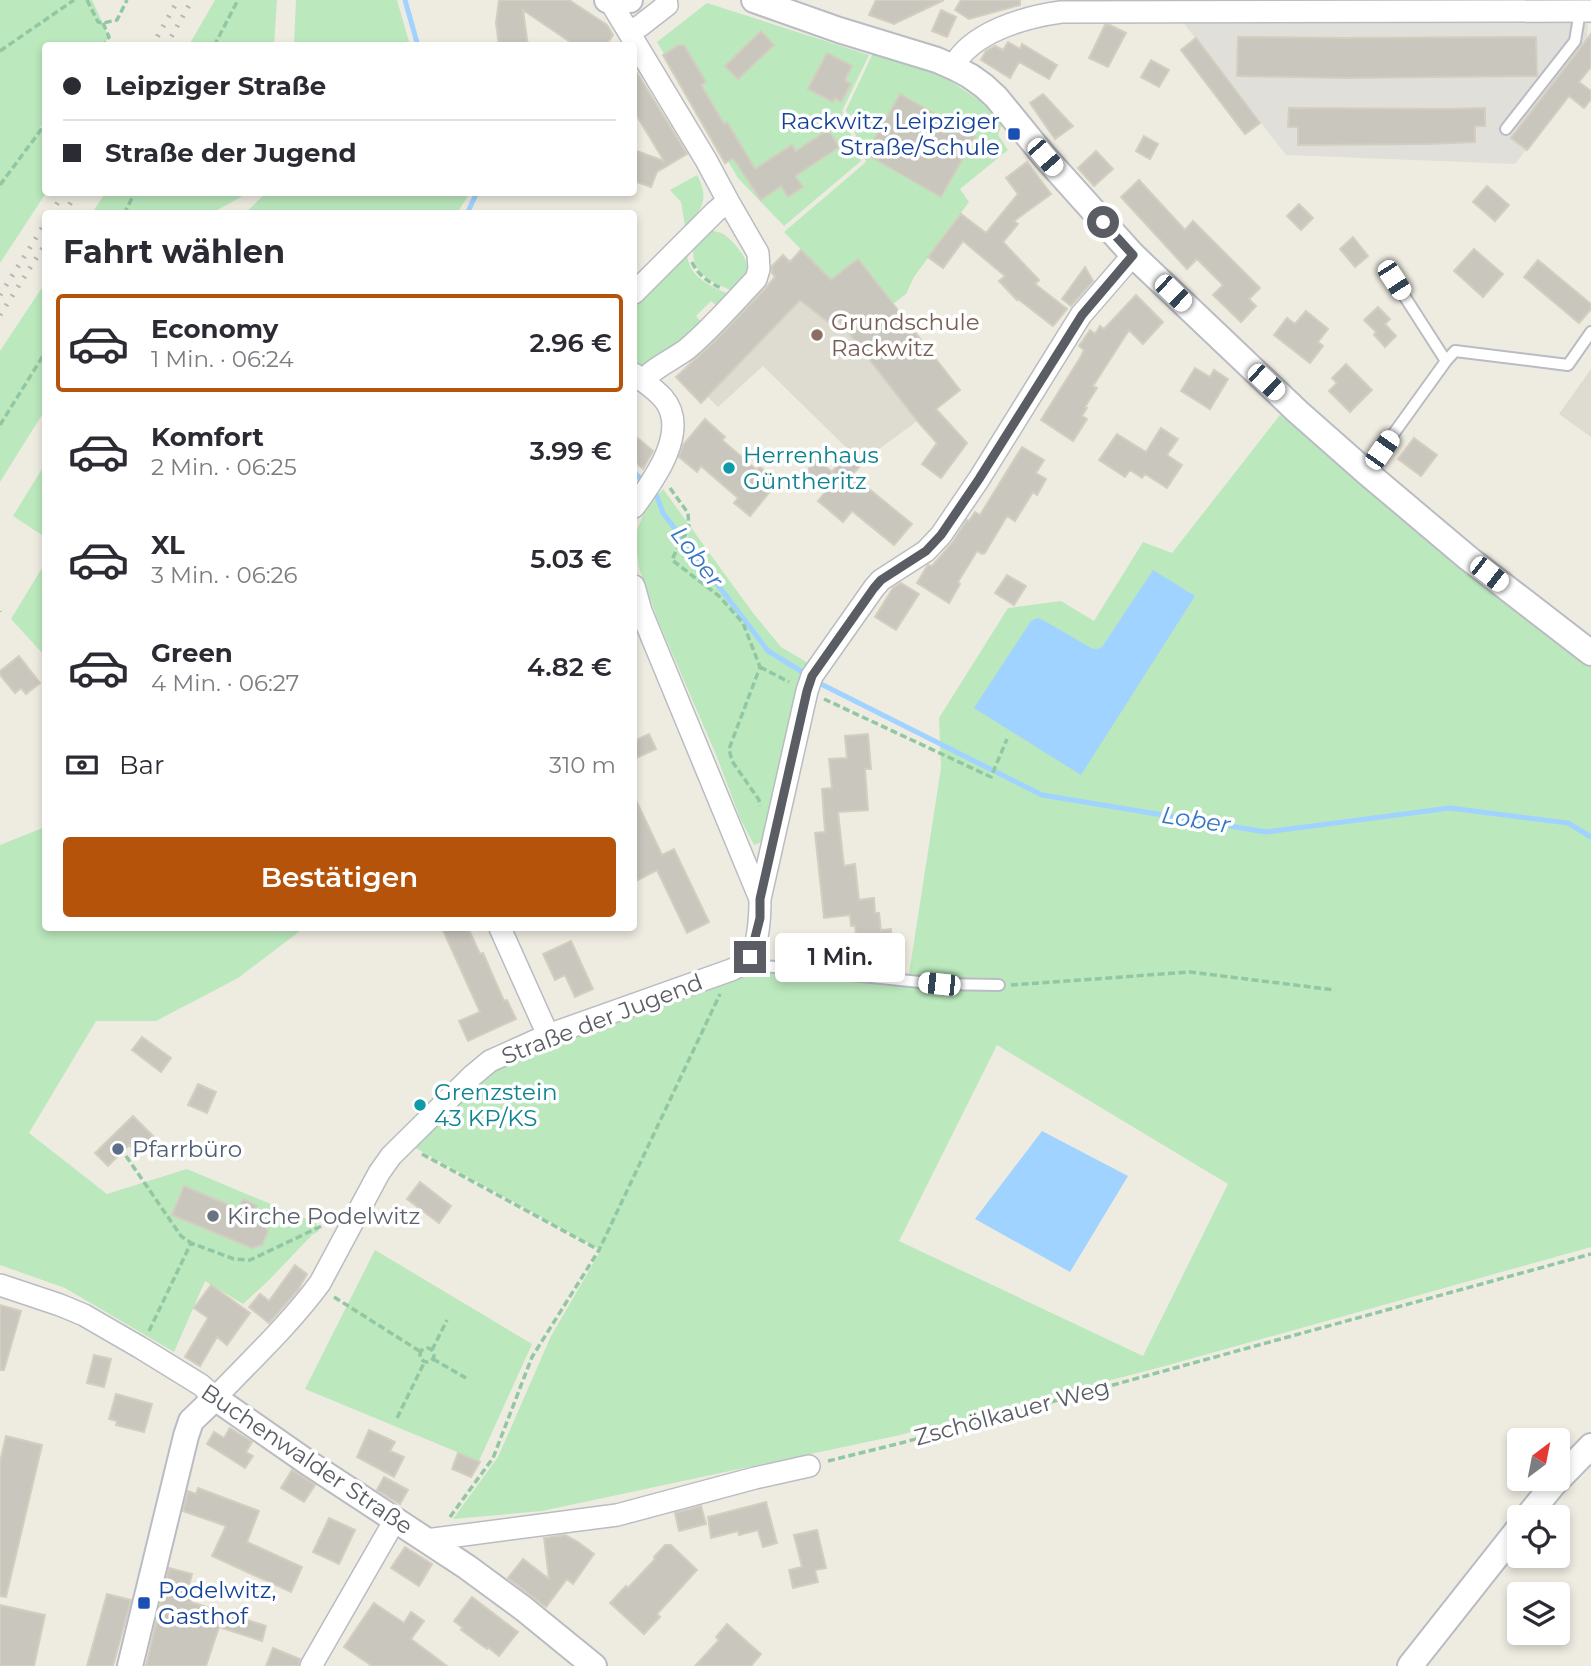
<!DOCTYPE html>
<html lang="de">
<head>
<meta charset="utf-8">
<style>
	:root { --surface:#fff; --page:#f7f7f7; --text:#2b2b33; --muted:#7c7c81; --line:#e1e1e2; --accent:#b45309 }
	body { margin:0; font-family:Montserrat,sans-serif; background:var(--page); color:var(--text); height:100vh; display:flex; flex-direction:column; font-size:26px; white-space:nowrap }
	* { box-sizing:border-box; margin:0 }
	p { font-size:23px; color:var(--muted) }
	.icon { flex:none; width:38px; height:38px; fill:none; stroke:currentColor; stroke-width:2; stroke-linecap:round; stroke-linejoin:round }
	.map { position:relative; flex:1; overflow:hidden }
	.details { position:absolute; left:42px; top:210px; width:595px; height:721px; display:flex; flex-direction:column; background:var(--surface); border-radius:7px; box-shadow:0 4px 10px #0003 }
	.details>* { flex:none }
	.top-card { position:absolute; left:42px; top:42px; width:595px; height:154px; border-radius:7px; box-shadow:0 4px 10px #0003; display:grid; align-content:center; height:154px; padding:0 21px; background:var(--surface) }
	.needle { width:46px; rotate:32deg }
	.buttons { position:absolute; left:1507px; top:1428px; display:grid; gap:14px }
	.buttons a { display:grid; place-items:center; width:63px; height:63px; border-radius:7px; background:var(--surface); box-shadow:0 4px 10px #0003; font-size:35px }
	.end { position:absolute; width:32px; height:32px; margin:-16px; border:9px solid #5a5e64; background:#fff; box-shadow:0 0 0 4px #fff }
	.from { border-radius:50% }
	.bubble { position:absolute; height:49px; border-radius:7px; background:var(--surface); box-shadow:0 4px 10px #0003; font-size:23px; font-weight:600; line-height:49px; text-align:center }
	.car { position:absolute; width:21px; height:42px; margin:-21px -10px; border-radius:9px; box-shadow:0 0 5px 2px #0007; background:linear-gradient(#fff 24%,#345 0 40%,#fff 0 76%,#345 0 86%,#fff 0) }
	.top-card b { display:flex; align-items:center; gap:24px; height:66px; font-size:26px }
	.top-card b+b { border-top:2px solid var(--line) }
	.top-card i { width:18px; height:18px; background:var(--text) }
	ul { padding:0; list-style:none }
	li { display:flex; align-items:center; gap:21px; height:98px; margin:0 14px 10px; padding:0 7px; border:4px solid transparent; border-radius:7px }
	li div { flex:1 }
	li b { display:block; font-size:26px }
	li em { font-style:normal; font-weight:600 }
	li.current { border-color:var(--accent) }
	li>.icon { width:63px; height:63px; stroke-width:1.5 }
	h2 { padding:0 21px; font-size:32px; line-height:84px }
	.pay { display:flex; align-items:center; gap:18px; height:77px; padding:0 21px; font-size:26px }
	.pay p { margin-inline-start:auto }
	.action { display:flex; gap:14px; margin-top:auto; padding:14px 21px }
	.action a { flex:1; height:80px; border-radius:7px; background:var(--accent); color:#fff; font-size:28px; font-weight:600; line-height:80px; text-align:center }
	.map>svg:first-child { display:block }
	.industrial { fill:#e1dfd9 }
	.education { fill:#dedbd0 }
	.green { fill:#bbe8bd; fill-rule:evenodd }
	.water { fill:#a0d3ff }
	.lines { fill:none; stroke-linecap:round; stroke-linejoin:round }
	.stream { stroke:#a0d3ff; stroke-width:5 }
	.building { fill:#c9c6be; stroke:#d3cebf; stroke-width:2 }
	.service-casing { stroke:#b9bcc2; stroke-width:14 }
	.minor-casing { stroke:#b9bcc2; stroke-width:24 }
	.tertiary-casing { stroke:#b9bcc2; stroke-width:28 }
	.path { stroke:#92c7a3; stroke-width:3.5; stroke-dasharray:7 3.5; stroke-linecap:butt }
	.service { stroke:#fff; stroke-width:10 }
	.minor { stroke:#fff; stroke-width:21 }
	.tertiary { stroke:#fff; stroke-width:24 }
	.rail { stroke:#b5b6b7; stroke-width:5; stroke-dasharray:2 9; stroke-linecap:butt }
	.route { stroke:#5a5e64; stroke-width:9 }
	.transit-dot { fill:#1a4fb4; stroke:#fff; stroke-width:2.5 }
	.education-dot { fill:#8d6e63; stroke:#fff; stroke-width:2.5 }
	.culture-dot { fill:#0f9aa8; stroke:#fff; stroke-width:2.5 }
	.service-dot { fill:#5c6f8a; stroke:#fff; stroke-width:2.5 }
	.worship-dot { fill:#6b7280; stroke:#fff; stroke-width:2.5 }
	.labels { text-anchor:middle; stroke-width:7; stroke-linejoin:round; paint-order:stroke }
	.transit-label { font-size:23px; fill:#164399; stroke:#fff; text-anchor:end }
	.education-label { font-size:23px; fill:#785e54; stroke:#fff; text-anchor:start }
	.culture-label { font-size:23px; fill:#0d838f; stroke:#fff; text-anchor:start }
	.street-label { font-size:23px; fill:#5a5e64; stroke:#fff }
	.service-label { font-size:23px; fill:#4e5e75; stroke:#fff; text-anchor:start }
	.worship-label { font-size:23px; fill:#5b616d; stroke:#fff; text-anchor:start }
	.water-label { font-size:24px; font-style:italic; fill:#3877c3; stroke:#fff }
</style>
</head>
<body>
<div class="map">
<svg width="1591" height="1666" viewBox="0 0 1591 1666">
	<rect width="100%" height="100%" fill="#eeece1"/>
	<path class="industrial" d="M1166 0H1508L1169 4Z
		M1588 20 1587 39 1591 42V67L1515 164 1286 155 1182 21Z"/>
	<path class="education" d="M801 250 825 274 858 259 960 390 861 462 763 366 718 407 681 371Z
		M1591 369V437L1559 414Z"/>
	<path class="green" d="M0 0H92L109 37 103 45 46 46 45 121 40 128H45L46 193 0 263Z
		M215 0H277L274 45H189Z
		M296 0H397L410 45H294Z
		M707 3 869 55 842 111 861 161 784 226 738 178 657 42Z
		M874 51 944 77 982 102 1002 124 998 135 1008 150 960 189 969 202 914 277 906 294 893 304 858 259 822 286 825 274 784 232 866 162 846 110Z
		M697 175C709 198 704 209 685 226L681 202 670 190Z
		M106 192H244V193L241 197 212 213H92Z
		M266 193V192L470 193 457 213H245Z
		M708 230C714 231 720 232 725 235 734 242 751 261 747 273 745 280 737 286 732 291 706 279 689 272 694 241Z
		M687 244C684 274 705 284 729 294L717 306 711 301 696 316 702 323C687 337 655 371 634 364V316L637 311 634 308V303Z
		M45 283V410L0 482V351Z
		M1280 415 1335 459 1405 519 1591 665V1247L1165 1366 900 1435 542 1511 453 1519 498 1457 551 1336 601 1250 412 1146 499 1065 743 970 982 990 909 974 941 768 939 718 1008 608 1061 601 1094 621 1143 542 1172 553ZM1102 647 975 708 1091 648 1097 649ZM997 1045 1228 1184 1143 1356 899 1241Z
		M45 464V537L13 516Z
		M663 489 753 613 781 647 808 663 762 842 754 845 740 818 717 757 657 618 639 568 635 535 646 508Z
		M45 563V656L11 619Z
		M45 827 46 928H304L238 978 156 1021H96L29 1133 107 1194 187 1169 316 1223 319 1231 312 1235 268 1281 243 1304 205 1281 174 1352 65 1288 0 1265V845Z
		M375 1250 532 1344 479 1461 305 1389Z"/>
	<path class="water" d="M1153 570 1195 596 1081 775 974 708 1031 621 1037 618 1043 620 1091 648 1097 649 1102 647Z
		M1042 1131 1128 1176 1070 1272 975 1219Z"/>
	<g class="lines">
		<path class="stream" d="M405 0 418 46
			M467 214 477 192
			M634 472 641 479
			M656 494 663 513 768 651 804 673
			M821 684 1042 795 1266 832 1450 808 1568 823 1591 837"/>
	</g>
	<path class="building" d="M499 0H569L607 25 613 35 606 46H576L523 10 528 46H499L496 23Z
		M876 0H944L894 24 869 15Z
		M961 0H1020V5L969 19 955 10Z
		M941 10 956 17 947 37 932 31Z
		M1105 25H1110L1126 33 1108 67 1089 58Z
		M761 31 774 45 738 79 725 66Z
		M1591 34V67L1579 82 1591 91V99L1584 108 1569 96 1527 150 1511 138Z
		M1238 37 1343 38 1536 37 1537 76 1344 78 1237 76Z
		M1196 38 1260 123 1245 134 1181 50Z
		M1008 42 1020 49 1022 44 1057 65 1049 79 1019 62 1010 78 981 60 986 51 995 46 1003 50Z
		M679 45H684L706 82 701 85 724 124 727 122 755 169 792 145 796 151 828 130 839 147 795 176 803 187 788 197 781 186 761 200 733 158 725 163 663 55Z
		M827 53 852 66 845 80 851 84 841 102 835 98 833 102 808 89Z
		M1151 60 1169 70 1159 87 1141 77Z
		M634 68 687 154 657 172 651 187 634 181V150L664 161 634 111Z
		M900 94 975 137 941 197 866 154Z
		M1043 94 1073 126 1055 139 1030 103Z
		M1289 108 1447 109 1485 108V126H1475V142L1429 144 1298 145V127H1288Z
		M1144 136 1158 144 1150 159 1136 151Z
		M1096 151 1113 169 1094 186 1078 168Z
		M1027 162 1051 194 1014 221 1018 224 1003 242 1039 280 1035 284 1067 309 1053 326 1018 299 1017 300 999 281 1005 276 963 241 943 268 928 257 961 214 986 233 1018 194 1006 178Z
		M1139 180 1185 230 1193 221 1260 288 1249 299 1256 306 1241 322 1213 295 1223 285 1197 259 1187 269 1121 197Z
		M1487 186 1509 205 1495 221 1473 202Z
		M1299 204 1313 218 1301 230 1287 216Z
		M1353 237 1368 256 1355 267 1340 249Z
		M1474 249 1503 274 1483 297 1454 271Z
		M801 250 831 280 858 259 960 390 936 409 967 443 941 478 922 464 937 443 919 423 834 314 828 322 800 300 701 403 676 377 714 342 766 288 775 277 772 273V266L783 255 790 262Z
		M1538 260 1591 304V309L1579 323 1524 277Z
		M1085 267 1093 281 1071 306 1062 299Z
		M1136 295 1163 322 1143 344 1129 330 1093 386 1097 388 1085 407 1087 408 1082 416 1087 419 1073 441 1041 420 1080 358 1084 350 1079 346 1090 330 1095 334 1100 326 1104 329Z
		M1378 307 1390 319 1385 324 1396 336 1385 347 1374 335 1376 332 1364 320Z
		M1306 311 1328 329 1318 342 1323 346 1310 363 1274 335 1287 318 1295 324Z
		M1346 364 1372 390 1350 412 1329 391 1337 383 1332 378Z
		M1195 368 1210 377 1214 370 1228 379 1210 409 1181 391Z
		M705 419 725 437 722 440 757 470 759 466 778 482 750 516 734 503 738 498 701 466 697 472 679 457 683 445Z
		M1161 428 1178 439 1167 455 1182 465 1167 488 1145 474 1142 478 1130 470 1125 477 1099 460 1117 434 1146 452Z
		M634 435 653 451 643 469 634 461Z
		M1414 438 1437 455 1421 476 1398 459Z
		M1022 447 1044 460 1036 473 1046 479 1037 495 1033 492 1015 521 1007 516 985 553 982 554 977 551 958 582 960 584 949 603 917 583 928 565 932 566 952 543 967 520 969 521 975 512 980 515Z
		M847 454 860 466 852 475 912 524 894 545 852 511 843 522 818 501 826 491 805 473 817 459 832 472Z
		M1007 575 1026 586 1014 605 995 593Z
		M901 583 919 594 896 630 875 617 893 588Z
		M19 656 40 683 26 694 21 688 15 693 0 675V671Z
		M649 734 656 749 634 759V741Z
		M868 734 871 769H865L868 810 838 812 844 866 855 864 859 900 874 898 875 913H879L881 930 891 929 893 954 858 957 855 926H851L850 915 824 918 815 833 825 832 822 789 832 788 829 759 847 758 845 736Z
		M634 796 662 855 674 849 709 922 687 933 657 870 634 882Z
		M442 928H468L480 954 483 953 504 1001 507 1000 516 1019 468 1041 459 1021 480 1012Z
		M571 941 593 989 575 997 565 975 555 980 543 954Z
		M142 1037 171 1058 161 1072 132 1050Z
		M198 1084 216 1092 207 1113 188 1105Z
		M133 1116 156 1139 139 1155 129 1145 108 1166 95 1153Z
		M420 1182 451 1206 439 1223 407 1199Z
		M184 1186 238 1209 243 1199 257 1206 252 1217 264 1222 268 1232 262 1245 252 1248 172 1215Z
		M295 1265 307 1274 298 1290 269 1323 249 1307 260 1294 269 1301Z
		M211 1285 250 1313 227 1345 217 1337 200 1366 185 1357 208 1318 194 1308Z
		M0 1305 21 1311 4 1370H0Z
		M94 1355 111 1359 104 1387 87 1383Z
		M116 1394 152 1404 144 1432 116 1425 117 1421 109 1419Z
		M230 1428 252 1442 246 1452 253 1456 245 1468 207 1444 214 1432 224 1438Z
		M369 1430 395 1442 390 1451 404 1457 394 1477 357 1457Z
		M6 1436 42 1445 6 1597 0 1596V1462Z
		M458 1453 480 1462 471 1477 452 1469Z
		M292 1470 315 1485 304 1502 281 1488Z
		M384 1477 408 1490 400 1504 377 1490Z
		M198 1488 259 1511 247 1542 302 1567 291 1592 212 1556 226 1526 183 1511 188 1491 196 1494Z
		M766 1502 777 1543 763 1547 758 1530 739 1535 738 1531 711 1538 708 1517Z
		M701 1506 706 1524 679 1531 675 1513Z
		M329 1518 355 1530 339 1564 313 1552Z
		M817 1530 826 1568 815 1570 818 1582 793 1588 789 1570 802 1567 794 1535Z
		M565 1535 578 1542 594 1554 573 1584 567 1579 546 1607 508 1578 523 1559 549 1579 544 1538Z
		M665 1545H671L697 1570 657 1614 660 1617 644 1634 610 1603 626 1586 628 1588 655 1559 654 1557Z
		M405 1547 432 1564 419 1586 391 1568Z
		M169 1568 192 1574 189 1586 195 1588 191 1602 266 1626 262 1641 219 1627 206 1666H146Z
		M107 1594 131 1600 113 1666H87Z
		M472 1597 518 1632 499 1656 488 1647 487 1649 461 1630 463 1628 454 1621Z
		M374 1603 404 1623 411 1612 424 1621 411 1639 447 1666H372L344 1647Z
		M0 1605 45 1615 34 1666H0Z
		M727 1624 761 1654 751 1666H695L719 1640 716 1637Z
		M273 1648 300 1659 298 1666H266Z"/>
	<g class="lines">
		<defs>
			<path id="service" d="M1506 129 1575 41 1580 11
				M1394 280 1446 361
				M1366 472 1446 361 1455 351 1568 365 1591 332
				M750 957 765 966 939 984 999 985"/>
			<path id="minor" d="M610 1 706 160 728 201 715 212 634 293
				M629 31 640 26 667 5 666 0
				M953 67C971 32 1025 17 1061 12L1591 11
				M634 374C643 381 655 389 663 398 691 430 653 481 634 507
				M643 381C651 369 674 359 687 349 712 328 734 302 756 279L759 269 758 253 728 201
				M760 899 807 691 812 676 874 588 881 580 926 551 941 535 979 479 1081 315 1133 255
				M500 928 548 1035
				M0 1285 60 1305 84 1315 141 1348 201 1385 215 1398C251 1360 289 1325 320 1283L379 1173 391 1156 472 1076 490 1061 548 1035 731 970C738 967 746 963 750 957 759 942 760 916 760 899L641 611 634 586
				M426 1540 617 1515 755 1478 809 1466
				M311 1666 395 1520"/>
			<path id="tertiary" d="M607 0H630
				M754 0 839 30 937 60 953 67 970 76 984 86 996 97 1045 157 1133 255 1298 412 1366 472 1468 558 1591 653
				M1527 1517 1553 1485 1591 1446
				M130 1666 186 1436 191 1421 215 1398 307 1462 467 1567 524 1609 594 1666
				M1410 1666 1519 1528"/>
		</defs>
		<use href="#service" class="service-casing"/>
		<use href="#minor" class="minor-casing"/>
		<use href="#tertiary" class="tertiary-casing"/>
		<path class="path" d="M87 0 98 22 103 23 117 20 127 0
			M103 23 109 37 103 46
			M214 46 238 0
			M0 51 74 0
			M0 185 46 123
			M124 214 135 192
			M692 262C698 275 708 282 721 288
			M0 425 46 351
			M670 488 688 513 689 529 680 542 672 560 719 596 743 623 760 667 729 749 732 761 759 800 760 806
			M0 611V612
			M760 667 789 682
			M824 699 991 777 1007 739
			M1011 985 1190 972 1335 990
			M422 1154 599 1250
			M126 1156 181 1236 191 1243
			M334 1297 421 1352
			M149 1331 191 1243 234 1259 250 1260 330 1222
			M420 1355a7 7 0 1 1 14 0a7 7 0 1 1-14 0Z
			M432 1350 447 1320
			M433 1359 466 1378
			M397 1418 425 1361
			M828 1461 901 1443 1591 1254
			M450 1517 493 1458 532 1357 599 1250 720 994"/>
		<use href="#service" class="service"/>
		<use href="#minor" class="minor"/>
		<use href="#tertiary" class="tertiary"/>
		<path class="rail" d="M152 46 178 0
			M166 46 192 0
			M51 214 64 192
			M64 214 77 192
			M0 295 46 222
			M0 315 46 243"/>
	</g>
	<g class="lines">
		<path class="route" d="M750 957 760 918V899L807 691 812 676 874 588 881 580 926 551 941 535 979 479 1082 315 1133 255 1103 222"/>
	</g>
	<g class="transit-dot">
		<rect x="1007" y="127" width="14" height="14" rx="3.5"/>
		<rect x="137" y="1596" width="14" height="14" rx="3.5"/>
	</g>
	<circle class="education-dot" cx="817" cy="335" r="7"/>
	<g class="culture-dot">
		<circle cx="729" cy="468" r="7"/>
		<circle cx="420" cy="1105" r="7"/>
	</g>
	<circle class="service-dot" cx="118" cy="1149" r="7"/>
	<circle class="worship-dot" cx="213" cy="1216" r="7"/>
	<g class="labels">
		<g class="transit-label">
			<text x="1000" y="129">Rackwitz, Leipziger<tspan x="1000" dy="26">Straße/Schule</tspan></text>
			<text x="158" y="1598" text-anchor="start">Podelwitz,<tspan x="158" dy="26">Gasthof</tspan></text>
		</g>
		<g class="education-label">
			<text x="831" y="330">Grundschule<tspan x="831" dy="26">Rackwitz</tspan></text>
		</g>
		<g class="culture-label">
			<text x="743" y="463">Herrenhaus<tspan x="743" dy="26">Güntheritz</tspan></text>
			<text x="434" y="1100">Grenzstein<tspan x="434" dy="26">43 KP/KS</tspan></text>
		</g>
		<g class="street-label">
			<text transform="translate(602 1019) rotate(-21)" y="8">Straße der Jugend</text>
			<text transform="translate(1012 1412) rotate(-15)" y="8">Zschölkauer Weg</text>
			<text transform="translate(307 1459) rotate(34)" y="8">Buchenwalder Straße</text>
		</g>
		<g class="service-label">
			<text x="132" y="1157">Pfarrbüro</text>
		</g>
		<g class="worship-label">
			<text x="227" y="1224">Kirche Podelwitz</text>
		</g>
		<g class="water-label">
			<text transform="translate(697 557) rotate(53)" y="8">Lober</text>
			<text transform="translate(1196 820) rotate(9)" y="8">Lober</text>
		</g>
	</g>
</svg>
<div class="buttons">
<a><svg class="needle" viewBox="-14 -14 28 28"><path d="M0-13l5 13h-10z" fill="#e53935"/><path d="M0 13l5-13h-10z" fill="#7c7c81"/></svg></a>
<a><svg class="icon" aria-label="locate" viewBox="0 0 24 24"><circle cx="12" cy="12" r="6"/><path d="M12 2v4M12 18v4M2 12h4M18 12h4"/></svg></a>
<a><svg class="icon" aria-label="layers" viewBox="0 0 24 24"><path d="M12 4l9 5-9 5-9-5zM3 14l9 5 9-5"/></svg></a>
</div>
<i class="end from" style="left:1103px;top:222px"></i>
<i class="end" style="left:750px;top:957px"></i>
<div class="bubble" style="left:775px;top:933px;width:130px">1 Min.</div>
<i class="car" style="left:1045px;top:157px;rotate:139deg"></i>
<i class="car" style="left:1394px;top:280px;rotate:147deg"></i>
<i class="car" style="left:1173px;top:293px;rotate:134deg"></i>
<i class="car" style="left:1266px;top:382px;rotate:133deg"></i>
<i class="car" style="left:1382px;top:450px;rotate:35deg"></i>
<i class="car" style="left:1489px;top:574px;rotate:128deg"></i>
<i class="car" style="left:939px;top:984px;rotate:276deg"></i>
<div class="top-card">
<b><i class="from"></i>Leipziger Straße</b>
<b><i></i>Straße der Jugend</b>
</div>
<section class="details">
<h2>Fahrt wählen</h2>
<ul>
<li class="current"><svg class="icon" aria-label="car" viewBox="0 0 24 24"><path d="M5 17H2v-5l4-1 3-4h7l3 4 3 1v5h-3M9 17h6M6 11h13"/><circle cx="7" cy="17" r="2"/><circle cx="17" cy="17" r="2"/></svg><div><b>Economy</b><p>1 Min. · 06:24</p></div><em>2.96 €</em></li>
<li><svg class="icon" aria-label="car" viewBox="0 0 24 24"><path d="M5 17H2v-5l4-1 3-4h7l3 4 3 1v5h-3M9 17h6M6 11h13"/><circle cx="7" cy="17" r="2"/><circle cx="17" cy="17" r="2"/></svg><div><b>Komfort</b><p>2 Min. · 06:25</p></div><em>3.99 €</em></li>
<li><svg class="icon" aria-label="car" viewBox="0 0 24 24"><path d="M5 17H2v-5l4-1 3-4h7l3 4 3 1v5h-3M9 17h6M6 11h13"/><circle cx="7" cy="17" r="2"/><circle cx="17" cy="17" r="2"/></svg><div><b>XL</b><p>3 Min. · 06:26</p></div><em>5.03 €</em></li>
<li><svg class="icon" aria-label="car" viewBox="0 0 24 24"><path d="M5 17H2v-5l4-1 3-4h7l3 4 3 1v5h-3M9 17h6M6 11h13"/><circle cx="7" cy="17" r="2"/><circle cx="17" cy="17" r="2"/></svg><div><b>Green</b><p>4 Min. · 06:27</p></div><em>4.82 €</em></li>
</ul>
<div class="pay"><svg class="icon" aria-label="cash" viewBox="0 0 24 24"><path d="M3 7h18v10H3z"/><circle cx="12" cy="12" r="2"/></svg>Bar<p>310 m</p></div>
<div class="action"><a>Bestätigen</a></div>
</section>
</div>
</body>
</html>
